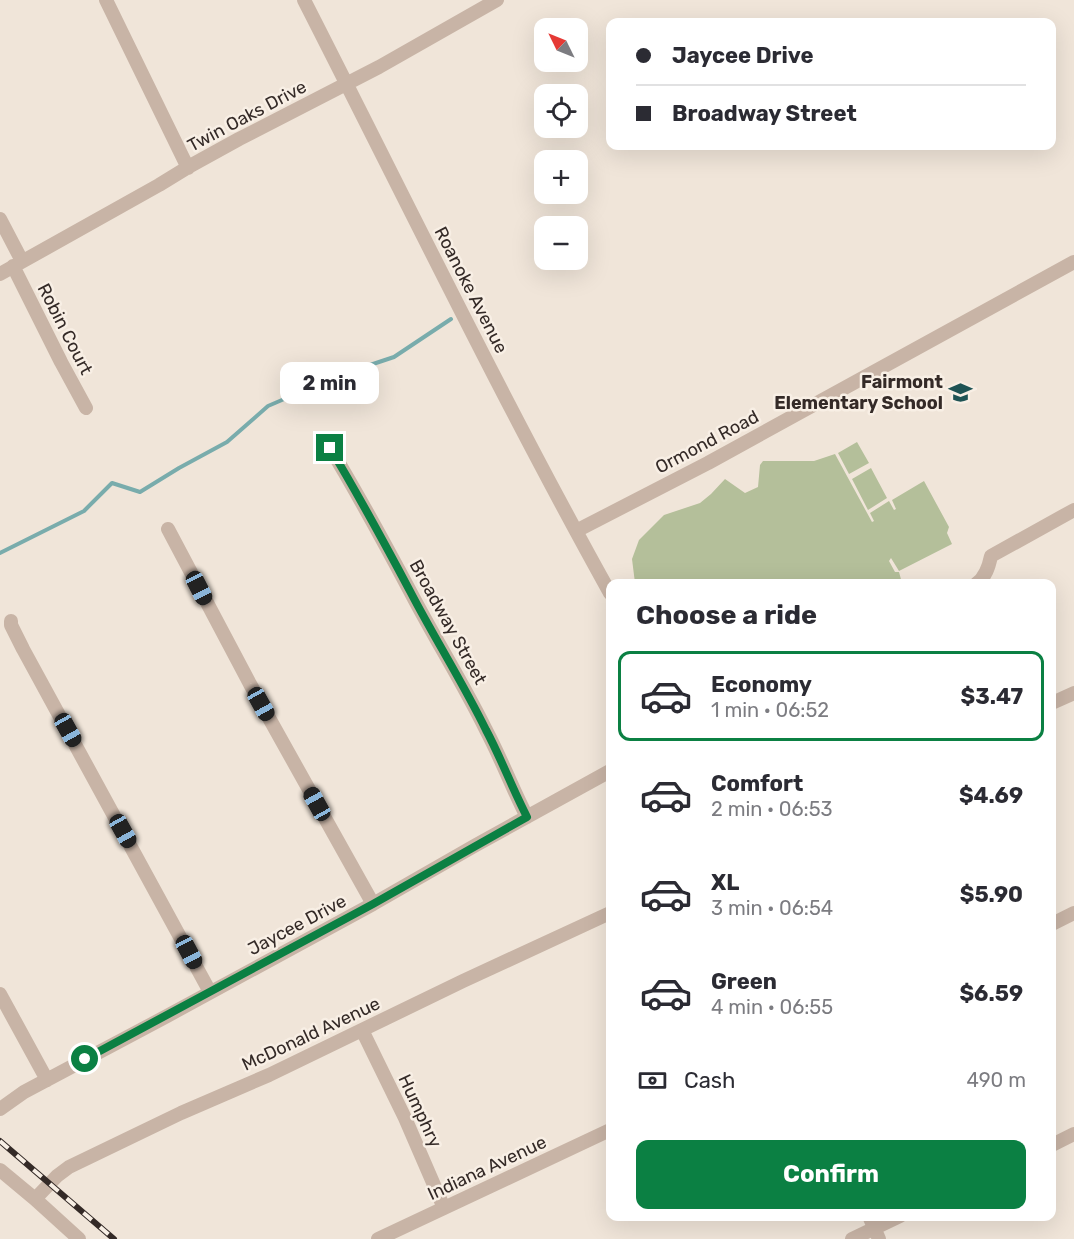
<!DOCTYPE html>
<html lang="en">
<head>
<meta charset="utf-8">
<style>
	:root { --surface:#fff; --page:#f2f2f3; --text:#2b2b33; --muted:#7c7c81; --line:#e1e1e2; --accent:#0b8043 }
	body { margin:0; font-family:Rubik,sans-serif; background:var(--page); color:var(--text); height:100vh; display:flex; flex-direction:column; font-size:22px; white-space:nowrap }
	* { box-sizing:border-box; margin:0 }
	p { font-size:20px; color:var(--muted) }
	.icon { flex:none; width:33px; height:33px; fill:none; stroke:currentColor; stroke-width:2; stroke-linecap:round; stroke-linejoin:round }
	.map { position:relative; flex:1; overflow:hidden }
	.sheet { position:absolute; left:606px; top:579px; width:450px; height:642px; display:flex; flex-direction:column; background:var(--surface); border-radius:12px; box-shadow:0 6px 24px #0002 }
	.sheet>* { flex:none }
	.banner { position:absolute; left:606px; top:18px; width:450px; height:132px; border-radius:12px; box-shadow:0 6px 24px #0002; display:grid; align-content:center; height:132px; padding:0 30px; background:var(--surface) }
	.needle { width:39px; rotate:313deg }
	.fabs { position:absolute; left:534px; top:18px; display:grid; gap:12px }
	.fabs a { display:grid; place-items:center; width:54px; height:54px; border-radius:12px; background:var(--surface); box-shadow:0 6px 24px #0002; font-size:30px }
	.end { position:absolute; width:27px; height:27px; margin:-14px; border:8px solid #0b8043; background:#fff; box-shadow:0 0 0 3px #fff }
	.from { border-radius:50% }
	.bubble { position:absolute; height:42px; border-radius:12px; background:var(--surface); box-shadow:0 6px 24px #0002; font-size:20px; font-weight:700; line-height:42px; text-align:center }
	.car { position:absolute; width:18px; height:36px; margin:-18px -9px; border-radius:8px; box-shadow:0 0 4px 2px #0007; background:linear-gradient(#222 24%,#8ab4d8 0 40%,#222 0 76%,#8ab4d8 0 86%,#222 0) }
	.banner b { display:flex; align-items:center; gap:21px; height:57px; font-size:22px }
	.banner b+b { border-top:2px solid var(--line) }
	.banner i { width:15px; height:15px; background:var(--text) }
	ul { padding:0; list-style:none }
	li { display:flex; align-items:center; gap:18px; height:90px; margin:0 12px 9px; padding:0 18px; border:3px solid transparent; border-radius:12px }
	li div { flex:1 }
	li b { display:block; font-size:22px }
	li em { font-style:normal; font-weight:700 }
	li.on { border-color:var(--accent) }
	li>.icon { width:54px; height:54px; stroke-width:1.5 }
	h2 { padding:0 30px; font-size:27px; line-height:72px }
	.pay { display:flex; align-items:center; gap:15px; height:66px; padding:0 30px; font-size:22px }
	.pay p { margin-inline-start:auto }
	.button { display:flex; gap:12px; margin-top:auto; padding:12px 30px }
	.button a { flex:1; height:69px; border-radius:12px; background:var(--accent); color:#fff; font-size:24px; font-weight:700; line-height:69px; text-align:center }
	.map>svg:first-child { display:block }
	.green { fill:#b4bf9a }
	.lines { fill:none; stroke-linecap:round; stroke-linejoin:round }
	.stream { stroke:#79acac; stroke-width:4 }
	.minor { stroke:#c8b4a6; stroke-width:14 }
	.rail-casing { stroke:#342a27; stroke-width:6 }
	.rail { stroke:#f8efe5; stroke-width:4; stroke-dasharray:11; stroke-linecap:butt }
	.route { stroke:#0b8043; stroke-width:8 }
	.labels { text-anchor:middle; stroke-width:5; stroke-linejoin:round; paint-order:stroke }
	.street-label { font-size:18px; fill:#342a27; stroke:#f8efe5 }
	.poi-label { font-size:18px; font-weight:bold; fill:#342a27; stroke:#f8efe5; text-anchor:end }
</style>
</head>
<body>
<div class="map">
<svg width="1074" height="1239" viewBox="0 0 1074 1239">
	<rect width="100%" height="100%" fill="#f0e5d9"/>
	<path class="green" d="M857 442 869 463 849 474 838 453Z
		M835 454 872 522 874 521 870 513 889 501 894 510 896 509 892 500 924 481 949 527 947 533 952 544 899 571 891 558 889 561 895 572H899L902 583H635L632 559 639 540 664 515 700 503 711 494 725 479 745 493 758 487 760 465 763 461H814Z
		M871 468 887 498 868 510 852 479Z"/>
	<g class="lines">
		<path class="stream" d="M0 553 84 511 112 483 140 492 179 468 227 442 268 406 340 375 394 357 451 319"/>
		<path class="minor" d="M106 0 188 168
			M304 0C405 198 502 399 610 593
			M0 219 22 261
			M13 266 61 362 86 408
			M0 274 159 185 190 166 239 139 379 67 497 0
			M330 448C359 496 385 544 411 593 435 639 463 683 486 730 501 758 512 788 527 817
			M168 529 250 684 373 904
			M576 531 708 463 1074 262
			M976 584C986 577 989 566 991 556L1074 510
			M11 621V625L23 649 210 992
			M1052 703 1074 693
			M1052 924 1074 913
			M0 994 47 1080
			M362 1030 405 1118 444 1208
			M0 1109 24 1092 167 1016 373 904 476 845 610 771
			M1052 1145 1074 1134
			M0 1170 35 1199 79 1239
			M35 1199 57 1176 69 1167 181 1113 269 1075 463 981 610 913
			M869 1216 879 1239
			M378 1239 610 1130
			M852 1239 900 1216"/>
		<defs>
			<path id="rail" d="M0 1141 114 1239"/>
		</defs>
		<use href="#rail" class="rail-casing"/>
		<use href="#rail" class="rail"/>
	</g>
	<g class="lines">
		<path class="route" d="M85 1059 373 904 527 817C512 788 501 758 486 730 463 683 435 639 411 593 385 544 359 496 330 448"/>
	</g>
	<defs>
		<symbol id="school-bare" viewBox="-9 -9 18 18"><path d="M0-5L7-2L0 1L-7-2ZM-4 1L0 2.5L4 1V4Q0 6-4 4Z" fill="#1e5354" stroke="#f8efe5" stroke-width="2.5" paint-order="stroke"/></symbol>
	</defs>
	<g fill-rule="evenodd">
		<use href="#school-bare" x="944" y="376" width="33" height="33"/>
	</g>
	<g class="labels">
		<g class="street-label">
			<text transform="translate(247 116) rotate(-28)" y="6">Twin Oaks Drive</text>
			<text transform="translate(471 290) rotate(63)" y="6">Roanoke Avenue</text>
			<text transform="translate(65 329) rotate(63)" y="6">Robin Court</text>
			<text transform="translate(707 442) rotate(-28)" y="6">Ormond Road</text>
			<text transform="translate(448 622) rotate(61)" y="6">Broadway Street</text>
			<text transform="translate(297 925) rotate(-28)" y="6">Jaycee Drive</text>
			<text transform="translate(311 1034) rotate(-25)" y="6">McDonald Avenue</text>
			<text transform="translate(420 1111) rotate(65)" y="6">Humphry</text>
			<text transform="translate(487 1168) rotate(-25)" y="6">Indiana Avenue</text>
		</g>
		<g class="poi-label">
			<text x="943" y="388">Fairmont<tspan x="943" dy="21">Elementary School</tspan></text>
		</g>
	</g>
</svg>
<div class="fabs">
<a><svg class="needle" viewBox="-14 -14 28 28"><path d="M0-13l5 13h-10z" fill="#e53935"/><path d="M0 13l5-13h-10z" fill="#7c7c81"/></svg></a>
<a><svg class="icon" aria-label="locate" viewBox="0 0 24 24"><circle cx="12" cy="12" r="6"/><path d="M12 2v4M12 18v4M2 12h4M18 12h4"/></svg></a>
<a>+</a>
<a>−</a>
</div>
<i class="end from" style="left:85px;top:1059px"></i>
<i class="end" style="left:330px;top:448px"></i>
<div class="bubble" style="left:280px;top:362px;width:99px">2 min</div>
<i class="car" style="left:199px;top:588px;rotate:153deg"></i>
<i class="car" style="left:261px;top:704px;rotate:151deg"></i>
<i class="car" style="left:68px;top:730px;rotate:151deg"></i>
<i class="car" style="left:317px;top:804px;rotate:331deg"></i>
<i class="car" style="left:123px;top:831px;rotate:151deg"></i>
<i class="car" style="left:189px;top:952px;rotate:152deg"></i>
<div class="banner">
<b><i class="from"></i>Jaycee Drive</b>
<b><i></i>Broadway Street</b>
</div>
<section class="sheet">
<h2>Choose a ride</h2>
<ul>
<li class="on"><svg class="icon" aria-label="car" viewBox="0 0 24 24"><path d="M5 17H2v-5l4-1 3-4h7l3 4 3 1v5h-3M9 17h6M6 11h13"/><circle cx="7" cy="17" r="2"/><circle cx="17" cy="17" r="2"/></svg><div><b>Economy</b><p>1 min · 06:52</p></div><em>$3.47</em></li>
<li><svg class="icon" aria-label="car" viewBox="0 0 24 24"><path d="M5 17H2v-5l4-1 3-4h7l3 4 3 1v5h-3M9 17h6M6 11h13"/><circle cx="7" cy="17" r="2"/><circle cx="17" cy="17" r="2"/></svg><div><b>Comfort</b><p>2 min · 06:53</p></div><em>$4.69</em></li>
<li><svg class="icon" aria-label="car" viewBox="0 0 24 24"><path d="M5 17H2v-5l4-1 3-4h7l3 4 3 1v5h-3M9 17h6M6 11h13"/><circle cx="7" cy="17" r="2"/><circle cx="17" cy="17" r="2"/></svg><div><b>XL</b><p>3 min · 06:54</p></div><em>$5.90</em></li>
<li><svg class="icon" aria-label="car" viewBox="0 0 24 24"><path d="M5 17H2v-5l4-1 3-4h7l3 4 3 1v5h-3M9 17h6M6 11h13"/><circle cx="7" cy="17" r="2"/><circle cx="17" cy="17" r="2"/></svg><div><b>Green</b><p>4 min · 06:55</p></div><em>$6.59</em></li>
</ul>
<div class="pay"><svg class="icon" aria-label="cash" viewBox="0 0 24 24"><path d="M3 7h18v10H3z"/><circle cx="12" cy="12" r="2"/></svg>Cash<p>490 m</p></div>
<div class="button"><a>Confirm</a></div>
</section>
</div>
</body>
</html>
